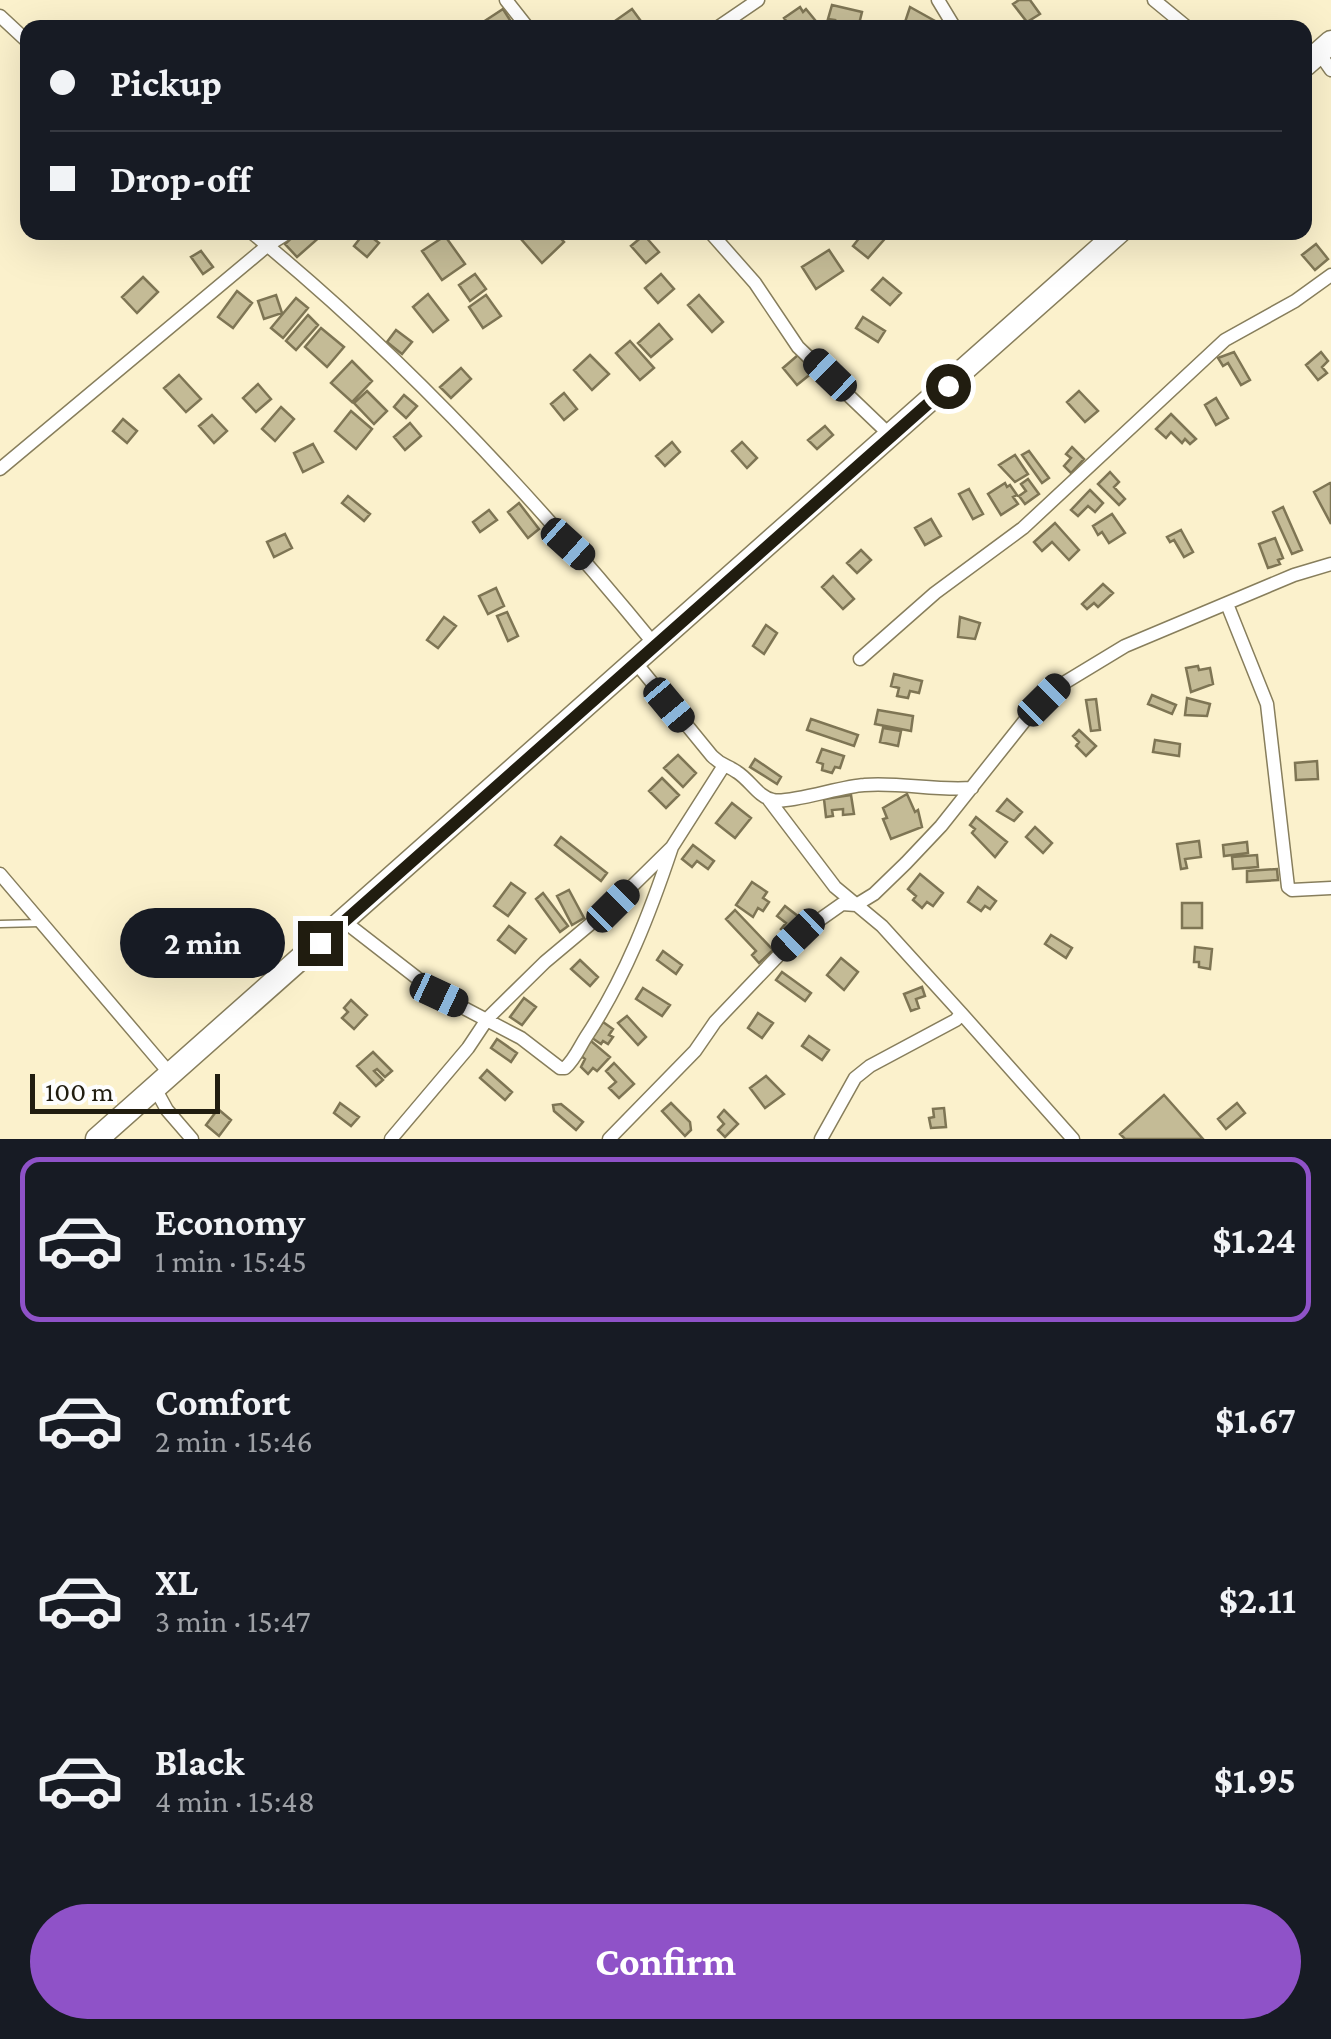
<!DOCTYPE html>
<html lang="en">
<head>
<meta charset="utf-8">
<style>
	:root { --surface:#171b24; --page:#242831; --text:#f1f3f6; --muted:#9ea1a6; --line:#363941; --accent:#8f52c8 }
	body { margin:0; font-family:"Crimson Pro",serif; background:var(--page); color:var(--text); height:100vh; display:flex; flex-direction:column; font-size:38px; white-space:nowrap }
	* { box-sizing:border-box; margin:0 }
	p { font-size:32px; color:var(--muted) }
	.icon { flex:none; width:55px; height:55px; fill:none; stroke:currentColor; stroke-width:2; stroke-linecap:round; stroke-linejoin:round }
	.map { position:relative; height:1139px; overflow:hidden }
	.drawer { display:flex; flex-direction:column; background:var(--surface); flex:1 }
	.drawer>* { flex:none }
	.banner { position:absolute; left:20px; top:20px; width:1292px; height:220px; border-radius:20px; box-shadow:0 10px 40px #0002; display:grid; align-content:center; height:220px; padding:0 30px; background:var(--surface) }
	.scale { position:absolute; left:30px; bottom:25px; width:190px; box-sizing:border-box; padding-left:10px; border:5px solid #211d10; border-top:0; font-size:28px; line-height:35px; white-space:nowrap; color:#211d10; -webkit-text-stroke:8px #fefefe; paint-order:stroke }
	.end { position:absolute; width:45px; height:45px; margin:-22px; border:12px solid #211d10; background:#fff; box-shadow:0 0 0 5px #fff }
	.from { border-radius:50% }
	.bubble { position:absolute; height:70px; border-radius:35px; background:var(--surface); box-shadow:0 10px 40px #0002; font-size:32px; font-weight:700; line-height:70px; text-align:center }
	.car { position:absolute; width:30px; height:60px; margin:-30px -15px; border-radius:12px; box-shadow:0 0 8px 2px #0007; background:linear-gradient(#222 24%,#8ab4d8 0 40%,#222 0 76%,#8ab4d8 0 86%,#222 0) }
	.banner b { display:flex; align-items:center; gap:35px; height:95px; font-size:38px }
	.banner b+b { border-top:2px solid var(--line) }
	.banner i { width:25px; height:25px; background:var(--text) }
	ul { padding:18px 0 0; list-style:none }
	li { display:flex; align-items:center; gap:30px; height:165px; margin:0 20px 15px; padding:0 10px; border:5px solid transparent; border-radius:20px }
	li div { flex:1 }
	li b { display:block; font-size:38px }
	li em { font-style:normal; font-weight:700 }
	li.selected { border-color:var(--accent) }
	li>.icon { width:90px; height:90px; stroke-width:1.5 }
	.primary-button { display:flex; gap:20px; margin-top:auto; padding:20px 30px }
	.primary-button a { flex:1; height:115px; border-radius:60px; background:var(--accent); color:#fff; font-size:40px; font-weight:700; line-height:115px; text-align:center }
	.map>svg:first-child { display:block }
	.building { fill:#c4bb96; stroke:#7e7554; stroke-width:2.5 }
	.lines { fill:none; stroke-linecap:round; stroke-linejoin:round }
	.lane-casing { stroke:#877e5c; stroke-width:9 }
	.street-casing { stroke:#877e5c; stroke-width:15 }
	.highway-casing { stroke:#877e5c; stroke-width:25 }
	.lane { stroke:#fff; stroke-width:6 }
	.street { stroke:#fff; stroke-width:12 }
	.highway { stroke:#fff; stroke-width:22 }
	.route { stroke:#211d10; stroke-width:12 }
</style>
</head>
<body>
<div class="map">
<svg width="1331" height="1139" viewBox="0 0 1331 1139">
	<rect width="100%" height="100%" fill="#fbf1cc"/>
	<path class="building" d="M1019 0H1030L1040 14 1027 22 1013 4Z
		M832 5 862 12 858 28 834 24 835 20 828 19Z
		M800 7 803 12 806 9 815 20 811 23 815 28H791L784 18Z
		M910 7 935 21 931 28 916 23 913 28H903Z
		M503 9 515 28H474Z
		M632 9 646 28H615L612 23Z
		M298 232 322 235 297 257 285 244Z
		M365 232 379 243 367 257 354 246Z
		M528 232H555L564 242 542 263 521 239Z
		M864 232 889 234 868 258 853 246Z
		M644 235 659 252 646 263 631 246Z
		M445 236 465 264 442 280 422 251Z
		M1316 244 1328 259 1315 270 1302 255Z
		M829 250 843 271 816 289 802 267Z
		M201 251 213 267 203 274 191 257Z
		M475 274 486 289 470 301 459 285Z
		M661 274 674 289 658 303 645 288Z
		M143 277 158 292 137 313 122 297Z
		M883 278 901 293 890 305 872 290Z
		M237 291 252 303 233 328 218 317Z
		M428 294 448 320 433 332 413 307Z
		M276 295 282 313 264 319 258 301Z
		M486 295 501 316 483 328 469 307Z
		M699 295 723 322 712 332 688 305Z
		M296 298 308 308 283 338 271 328Z
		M308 315 318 325 296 350 286 341Z
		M863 317 885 331 878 342 856 328Z
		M659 324 672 339 651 357 638 343Z
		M321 328 344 347 327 367 305 347Z
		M396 330 412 342 402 354 387 342Z
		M630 341 654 368 640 380 616 353Z
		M1234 352 1250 380 1241 385 1228 363 1223 366 1218 358Z
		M1321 352 1328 361 1322 367 1327 373 1318 380 1306 365Z
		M590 355 609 374 592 390 574 370Z
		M798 355 813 372 797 385 783 368Z
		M352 361 372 381 352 402 331 383Z
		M461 368 471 379 451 398 440 387Z
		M179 375 201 399 186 412 164 388Z
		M258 384 271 399 256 412 243 398Z
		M367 391 387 411 374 424 354 403Z
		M1079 391 1098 411 1085 422 1067 402Z
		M564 393 577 409 564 420 551 404Z
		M404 395 417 406 406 418 394 407Z
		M1216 398 1228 418 1216 425 1205 405Z
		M281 407 294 419 275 441 262 429Z
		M351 411 372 429 356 449 335 431Z
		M1171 414 1196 439 1190 444 1185 439 1182 443 1171 432 1166 438 1156 429Z
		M212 415 227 431 214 443 199 426Z
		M123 419 137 431 127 443 113 431Z
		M410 423 421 436 405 450 394 437Z
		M825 426 833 435 817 449 808 440Z
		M672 442 680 452 665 466 656 456Z
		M742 442 757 458 747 468 732 451Z
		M313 444 323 462 303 472 294 453Z
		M1072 447 1084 459 1071 473 1064 466 1071 458 1066 454Z
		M1029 451 1049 478 1042 483 1022 455Z
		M1015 455 1028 474 1015 482 999 465Z
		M1110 472 1119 482 1114 487 1125 499 1119 505 1098 484Z
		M1028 479 1039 494 1025 504 1019 496 1026 491 1021 484Z
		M1005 483 1007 487 1010 485 1017 495 1013 497 1018 504 1001 515 988 494Z
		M1330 483 1331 484V524L1314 492Z
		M969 489 983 514 973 519 959 494Z
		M1090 490 1103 503 1095 512 1088 506 1078 516 1071 510Z
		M348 496 370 514 364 521 342 503Z
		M519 503 539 529 528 538 508 512Z
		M1283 507 1302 550 1292 554 1273 512Z
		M489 510 497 520 480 532 473 522Z
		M1112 514 1125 533 1109 543 1102 532 1098 535 1093 526Z
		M931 519 941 536 925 545 915 528Z
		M1055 523 1079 550 1069 560 1052 542 1042 551 1034 542Z
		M1181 530 1193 552 1184 557 1174 540 1170 542 1167 537Z
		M285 534 292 548 274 557 267 542Z
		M1275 538 1283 558 1278 560 1280 564 1268 568 1259 544Z
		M861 550 871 560 857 573 847 563Z
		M833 576 854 599 843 609 822 587Z
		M1103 584 1113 593 1098 607 1094 603 1087 609 1082 604Z
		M496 588 504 606 488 614 479 596Z
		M507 612 518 636 508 641 497 616Z
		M444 617 456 626 438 648 427 640Z
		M960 617 980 623 975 639 958 637Z
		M766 625 777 633 764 654 753 646Z
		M1198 666 1199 670 1210 668 1213 684 1191 692 1186 668Z
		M894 674 922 681 919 693 910 691 908 698 897 696 899 688 891 686Z
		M1152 695 1176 705 1172 714 1148 704Z
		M1187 698 1210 704 1207 716 1185 715Z
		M1096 699 1100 730 1091 731 1086 700Z
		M878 710 913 716 911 731 875 724Z
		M811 719 858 735 854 746 807 730Z
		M883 728 901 731 898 746 880 742Z
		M1079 730 1096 746 1086 756 1076 746 1079 742 1073 736Z
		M1155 740 1180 744 1179 756 1153 752Z
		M822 749 844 756 840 768 835 767 832 773 822 770 823 764 817 762Z
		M678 755 696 773 683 787 664 768Z
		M755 759 781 777 777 784 750 767Z
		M1317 761 1318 779 1296 780 1295 763Z
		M662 778 679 795 666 808 649 791Z
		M907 794 915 812 918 810 922 827 891 839 883 819 887 818 883 808Z
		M851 795 854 814 843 815V809L832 810 833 816 826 817 824 799Z
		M1007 799 1022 812 1014 821 997 811Z
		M732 803 751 818 735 838 716 823Z
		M976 817 1007 842 995 857 972 833 975 829 970 825Z
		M1035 827 1052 843 1043 853 1026 837Z
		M561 837 607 873 601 881 555 845Z
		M1199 841 1201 857 1185 859 1187 868 1181 869 1177 844Z
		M1247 842 1248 853 1224 856 1223 845Z
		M693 845 714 861 708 869 697 861 692 867 682 859Z
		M1257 855 1258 867 1233 869 1232 857Z
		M1277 869 1278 880 1247 882V871Z
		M920 874 943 893 933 906 927 902 922 908 913 900 916 896 908 889Z
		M752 882 767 892 763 898 769 902 763 911 758 908 753 917 736 905Z
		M511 883 525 893 508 916 494 906Z
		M978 887 996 901 990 909 985 906 981 911 968 902Z
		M569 890 584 918 572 925 557 896Z
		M543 893 568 926 560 932 536 899Z
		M1182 903H1202V928H1182Z
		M785 906 803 920 790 936 781 929 786 923 777 916Z
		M735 910 773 950 759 963 752 955 756 951 726 919Z
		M509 926 526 939 515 953 498 940Z
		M1051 935 1072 948 1066 958 1045 944Z
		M1195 947 1212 949 1210 969 1199 967V962H1194Z
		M663 951 682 965 676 974 657 960Z
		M841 958 858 972 844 990 827 975Z
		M580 960 598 977 590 986 571 969Z
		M782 972 811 993 805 1001 776 980Z
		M922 987 925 996 916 999 919 1008 911 1011 904 994Z
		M643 988 670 1005 662 1016 636 999Z
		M524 998 536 1007 522 1025 510 1017Z
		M351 1000 367 1015 354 1029 342 1018 348 1012 344 1008Z
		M758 1013 773 1023 762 1038 748 1028Z
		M627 1016 646 1037 638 1045 618 1023Z
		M603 1022 613 1029 609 1035 613 1037 608 1044 603 1041 601 1044 592 1038Z
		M809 1036 829 1050 822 1060 802 1046Z
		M497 1039 517 1053 511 1062 491 1048Z
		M591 1041 610 1057 597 1071 593 1068 588 1074 581 1067 585 1059 580 1055Z
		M373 1052 392 1071 385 1077 377 1069 374 1071 383 1080 376 1086 357 1066Z
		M614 1063 634 1084 619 1098 609 1088 616 1082 606 1071Z
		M487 1070 512 1092 505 1100 480 1078Z
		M766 1076 784 1094 765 1108 750 1088Z
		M1164 1095 1203 1139H1125L1120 1134Z
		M340 1103 359 1117 351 1126 334 1113Z
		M671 1103 690 1122 691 1130 685 1136 662 1111Z
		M1237 1103 1245 1113 1226 1129 1218 1119Z
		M561 1104 583 1122 576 1130 554 1111 553 1105Z
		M944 1108 946 1127 931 1128 929 1118 934 1117 933 1109Z
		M218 1109 231 1120 219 1136 206 1125Z
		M724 1110 738 1124 725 1137 718 1130 724 1124 718 1117Z"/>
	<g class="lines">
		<defs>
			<path id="lane" d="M0 924 40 923"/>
			<path id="street" d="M506 0 528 28
				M938 0 955 28
				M1154 0 1188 28
				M0 16 28 42
				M717 28 758 0
				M1319 53 1331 70
				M251 232C401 354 534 497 655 645
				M710 232 755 283 798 347 892 437
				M0 469 267 246 289 232
				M1227 604 1267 704 1288 887 1292 890 1331 888
				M860 659 935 593 1023 528 1225 340 1295 301 1331 275
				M636 663 712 756C722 766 727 765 737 772 750 780 758 797 773 800 788 804 843 786 864 785 900 782 936 791 972 788
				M769 800 835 887 882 926 961 1013 956 1020 870 1066 855 1078 821 1139
				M0 874 172 1076
				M345 922 439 995 521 1038 560 1068H565C575 1059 579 1048 586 1037 625 978 650 913 672 847
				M961 1013 1073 1139
				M156 1090 167 1110 192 1139
				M391 1139 468 1048 488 1018 545 962 613 905 672 847 723 767
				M609 1139 695 1051 715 1022 798 935 842 904 856 905 874 894 906 863 941 826 1030 714 1059 686 1125 646 1294 575 1331 564"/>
			<path id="highway" d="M1305 65 1331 42
				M97 1139 1119 232"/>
		</defs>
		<use href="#lane" class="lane-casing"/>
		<use href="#street" class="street-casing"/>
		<use href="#highway" class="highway-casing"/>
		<use href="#lane" class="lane"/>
		<use href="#street" class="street"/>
		<use href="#highway" class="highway"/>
	</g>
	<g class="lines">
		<path class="route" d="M320 943 948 386"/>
	</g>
</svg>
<div class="scale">100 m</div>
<i class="end from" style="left:948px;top:386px"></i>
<i class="end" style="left:320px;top:943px"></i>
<div class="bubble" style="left:120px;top:908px;width:165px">2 min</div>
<i class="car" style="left:830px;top:375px;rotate:314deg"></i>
<i class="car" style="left:568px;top:544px;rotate:132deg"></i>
<i class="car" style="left:1044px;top:700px;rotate:45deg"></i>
<i class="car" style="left:669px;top:705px;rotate:140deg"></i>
<i class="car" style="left:613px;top:906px;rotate:45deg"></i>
<i class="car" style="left:798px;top:935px;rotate:226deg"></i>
<i class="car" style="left:439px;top:995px;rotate:115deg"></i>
<div class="banner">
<b><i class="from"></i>Pickup</b>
<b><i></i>Drop-off</b>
</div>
</div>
<section class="drawer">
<ul>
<li class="selected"><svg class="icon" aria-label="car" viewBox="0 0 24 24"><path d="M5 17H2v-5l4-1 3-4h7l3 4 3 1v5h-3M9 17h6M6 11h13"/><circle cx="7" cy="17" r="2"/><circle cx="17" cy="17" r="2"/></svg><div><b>Economy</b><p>1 min · 15:45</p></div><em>$1.24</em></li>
<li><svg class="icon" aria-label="car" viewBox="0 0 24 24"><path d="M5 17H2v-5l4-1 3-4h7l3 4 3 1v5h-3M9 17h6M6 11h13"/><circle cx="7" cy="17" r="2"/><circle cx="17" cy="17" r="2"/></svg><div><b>Comfort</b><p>2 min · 15:46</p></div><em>$1.67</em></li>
<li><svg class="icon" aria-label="car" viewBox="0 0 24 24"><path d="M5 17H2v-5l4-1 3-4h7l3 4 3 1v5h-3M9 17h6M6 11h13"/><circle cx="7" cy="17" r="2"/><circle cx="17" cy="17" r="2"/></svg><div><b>XL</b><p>3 min · 15:47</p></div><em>$2.11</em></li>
<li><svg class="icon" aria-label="car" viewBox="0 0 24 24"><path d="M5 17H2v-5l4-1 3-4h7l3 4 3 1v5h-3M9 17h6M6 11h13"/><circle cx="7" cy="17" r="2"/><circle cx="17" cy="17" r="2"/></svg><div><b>Black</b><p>4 min · 15:48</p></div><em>$1.95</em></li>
</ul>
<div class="primary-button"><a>Confirm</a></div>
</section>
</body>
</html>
